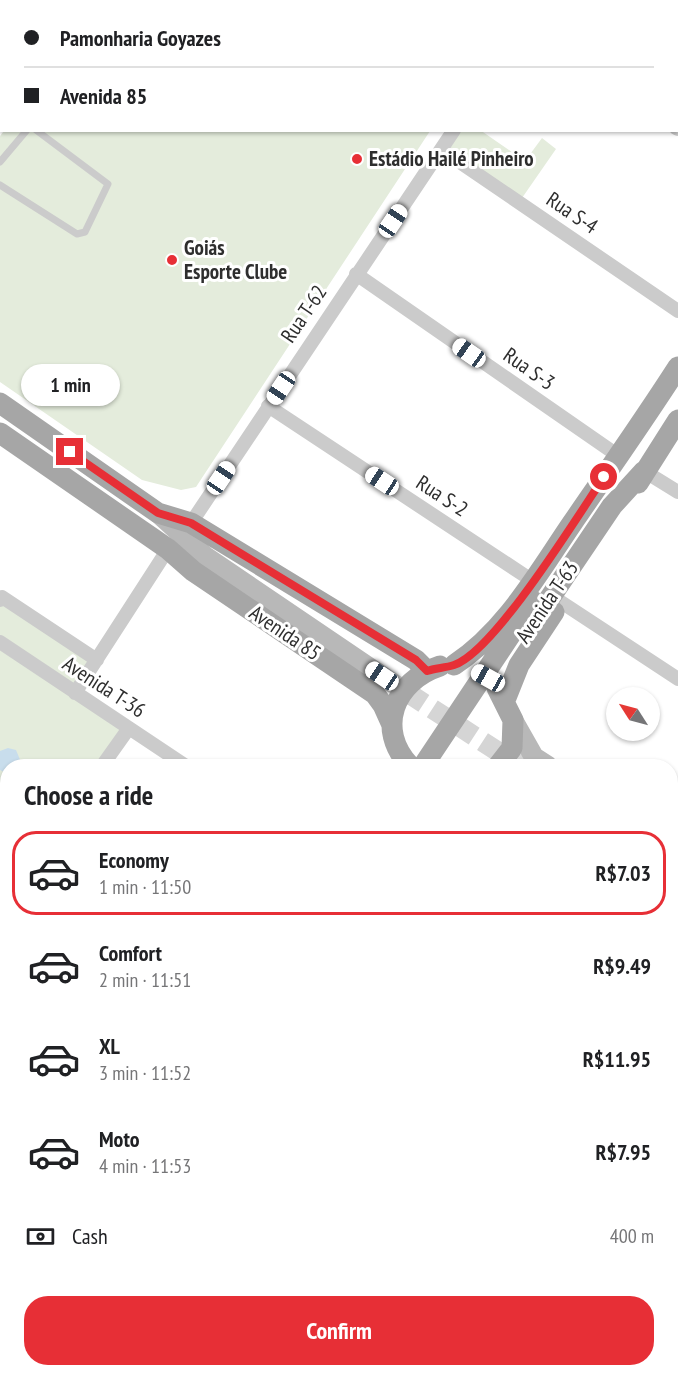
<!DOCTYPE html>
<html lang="en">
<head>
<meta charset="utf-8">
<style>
	:root { --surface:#fff; --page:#f2f2f2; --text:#202124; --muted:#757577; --line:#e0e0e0; --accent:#e72f36 }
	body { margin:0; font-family:"PT Sans Narrow",sans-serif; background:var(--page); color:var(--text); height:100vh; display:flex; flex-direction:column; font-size:22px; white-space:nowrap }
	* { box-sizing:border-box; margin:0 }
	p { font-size:20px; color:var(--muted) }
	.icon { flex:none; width:33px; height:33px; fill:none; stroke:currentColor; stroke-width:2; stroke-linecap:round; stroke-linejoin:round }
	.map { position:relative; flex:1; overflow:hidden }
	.sheet { position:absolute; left:0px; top:759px; width:678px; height:618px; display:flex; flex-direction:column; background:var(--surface); border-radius:24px 24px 0 0; box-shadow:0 2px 4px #0004 }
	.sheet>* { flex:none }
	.top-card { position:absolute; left:0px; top:0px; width:678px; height:132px; box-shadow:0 2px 4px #0004; display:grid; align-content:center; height:132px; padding:0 24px; background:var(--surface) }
	.needle { width:39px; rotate:306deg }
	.fabs { position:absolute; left:606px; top:687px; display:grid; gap:12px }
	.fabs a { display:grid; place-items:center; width:54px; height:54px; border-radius:50%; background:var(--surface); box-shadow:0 2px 4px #0004; font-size:30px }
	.end { position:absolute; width:27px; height:27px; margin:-14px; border:8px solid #e72f36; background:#fff; box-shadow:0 0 0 3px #fff }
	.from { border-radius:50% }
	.bubble { position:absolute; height:42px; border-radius:21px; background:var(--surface); box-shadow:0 2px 4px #0004; font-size:20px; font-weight:700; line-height:42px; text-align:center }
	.car { position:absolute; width:18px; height:36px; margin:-18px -9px; border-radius:8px; box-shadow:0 0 4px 2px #0007; background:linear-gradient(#fff 24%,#345 0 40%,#fff 0 76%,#345 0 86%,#fff 0) }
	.top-card b { display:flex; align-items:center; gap:21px; height:57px; font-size:22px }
	.top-card b+b { border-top:2px solid var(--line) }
	.top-card i { width:15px; height:15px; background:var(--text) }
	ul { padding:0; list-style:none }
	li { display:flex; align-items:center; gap:18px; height:84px; margin:0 12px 9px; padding:0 12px; border:3px solid transparent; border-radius:24px }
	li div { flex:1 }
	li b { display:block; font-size:22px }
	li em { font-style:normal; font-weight:700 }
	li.on { border-color:var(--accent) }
	li>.icon { width:54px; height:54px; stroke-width:1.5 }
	h2 { padding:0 24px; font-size:27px; line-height:72px }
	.pay { display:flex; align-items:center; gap:15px; height:66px; padding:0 24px; font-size:22px }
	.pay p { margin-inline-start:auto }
	.primary-button { display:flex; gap:12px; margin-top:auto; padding:12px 24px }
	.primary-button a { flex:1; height:69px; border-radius:24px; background:var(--accent); color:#fff; font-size:24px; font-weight:700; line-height:69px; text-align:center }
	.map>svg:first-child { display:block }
	.green { fill:#e4ecdc }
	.water { fill:#c8ddec }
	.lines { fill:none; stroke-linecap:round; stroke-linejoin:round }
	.secondary-tunnel { stroke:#d5d5d5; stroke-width:20; stroke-dasharray:20 10; stroke-linecap:butt }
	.service { stroke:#cbcbcb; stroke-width:7 }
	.minor { stroke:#cbcbcb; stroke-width:14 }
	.secondary { stroke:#b8b8b8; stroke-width:20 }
	.primary { stroke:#a6a6a6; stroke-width:21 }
	.route { stroke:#e72f36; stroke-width:8 }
	.poi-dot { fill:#e72f36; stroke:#fff; stroke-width:2 }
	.labels { text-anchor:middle; stroke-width:6; stroke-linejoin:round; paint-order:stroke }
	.poi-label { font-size:21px; font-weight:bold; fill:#2e2e2e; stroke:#fff; text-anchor:start }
	.street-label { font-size:21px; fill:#2e2e2e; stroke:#fff }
</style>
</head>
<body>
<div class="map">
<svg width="678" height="1377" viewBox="0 0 678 1377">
	<rect width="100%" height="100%" fill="#fff"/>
	<path class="green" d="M91 0H461L464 1H90Z
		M480 130 525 161 542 138 556 149 522 198 448 146 458 131Z
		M4 131H430L196 487 181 490 142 480 0 382V136Z
		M3 602 91 661 74 687 0 637V607Z
		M0 647 126 728 101 766H8L7 889 0 884Z"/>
	<path class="water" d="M8 748 16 750 21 762 19 766H8L6 773 0 770V751Z"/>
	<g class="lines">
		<path class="secondary-tunnel" d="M382 676 520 766"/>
		<path class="service" d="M0 162 27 130
			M0 185 77 234 85 232 108 184 36 130"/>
		<path class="minor" d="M483 0 485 2
			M537 2 538 0
			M676 128 678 129
			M442 150 678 311
			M356 274 620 457
			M268 406 533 581
			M644 471 678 492
			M191 523 454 130
			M0 600 2 597 97 660
			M561 602 678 679
			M0 642 186 766
			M75 693 168 549
			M102 766 129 728
			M0 886 8 891
			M670 1000 678 989
			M670 1089 678 1094
			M670 1340 678 1345
			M419 1377 424 1370"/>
		<path class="secondary" d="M41 2 42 0
			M67 2 68 0
			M0 62 2 60
			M0 102 2 100
			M158 513 205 556 382 676
			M513 720 534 757 548 766
			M670 851 678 856
			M670 891 678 896
			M0 1118 8 1123
			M0 1140 8 1145
			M347 1370 359 1377
			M380 1370 391 1377"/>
		<path class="primary" d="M0 403 158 513 191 523 416 660 427 671
			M0 433 168 549 193 571 375 694 383 705 392 725
			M638 483 678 420
			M533 623 612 506 644 471
			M454 665C506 631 538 573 573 522 608 471 644 420 678 367
			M497 688 513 720 512 748 498 766
			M505 700 519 665 554 612
			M410 766C375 729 394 681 440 666
			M423 766 533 601
			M4 1377 9 1370
			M37 1377 42 1370"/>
	</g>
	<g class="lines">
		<path class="route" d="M70 452 158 513 191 523 416 660 427 671C435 668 445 668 454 665 494 652 577 517 604 477"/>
	</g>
	<g class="poi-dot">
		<circle cx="357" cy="159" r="6"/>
		<circle cx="172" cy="260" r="6"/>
	</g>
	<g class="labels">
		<g class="poi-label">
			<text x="369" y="166">Estádio Hailé Pinheiro</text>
			<text x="184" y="255">Goiás<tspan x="184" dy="24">Esporte Clube</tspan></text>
		</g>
		<g class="street-label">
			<text transform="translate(572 213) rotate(34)" y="7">Rua S-4</text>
			<text transform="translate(304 314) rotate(-56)" y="7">Rua T-62</text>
			<text transform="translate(529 369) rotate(35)" y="7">Rua S-3</text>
			<text transform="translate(442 496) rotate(33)" y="7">Rua S-2</text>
			<text transform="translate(547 602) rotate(-56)" y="7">Avenida T-63</text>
			<text transform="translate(285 633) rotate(34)" y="7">Avenida 85</text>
			<text transform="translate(104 687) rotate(33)" y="7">Avenida T-36</text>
		</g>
	</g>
</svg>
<div class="fabs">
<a><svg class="needle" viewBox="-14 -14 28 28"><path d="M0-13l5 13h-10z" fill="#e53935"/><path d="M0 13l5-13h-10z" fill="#757577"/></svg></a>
</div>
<i class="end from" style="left:604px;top:477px"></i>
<i class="end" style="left:70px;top:452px"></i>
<div class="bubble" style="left:21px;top:364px;width:99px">1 min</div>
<i class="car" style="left:393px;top:221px;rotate:34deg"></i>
<i class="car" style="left:469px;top:353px;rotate:305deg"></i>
<i class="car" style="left:281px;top:388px;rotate:214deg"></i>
<i class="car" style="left:221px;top:478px;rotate:34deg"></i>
<i class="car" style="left:382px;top:481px;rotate:303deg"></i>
<i class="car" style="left:382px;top:676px;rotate:304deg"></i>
<i class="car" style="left:488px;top:678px;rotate:299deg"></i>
<div class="top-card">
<b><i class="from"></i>Pamonharia Goyazes</b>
<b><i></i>Avenida 85</b>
</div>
<section class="sheet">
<h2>Choose a ride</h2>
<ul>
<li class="on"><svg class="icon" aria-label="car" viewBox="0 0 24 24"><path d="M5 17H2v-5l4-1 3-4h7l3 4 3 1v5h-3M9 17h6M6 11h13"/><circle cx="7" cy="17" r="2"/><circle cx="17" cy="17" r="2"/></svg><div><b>Economy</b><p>1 min · 11:50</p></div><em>R$7.03</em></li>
<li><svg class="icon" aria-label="car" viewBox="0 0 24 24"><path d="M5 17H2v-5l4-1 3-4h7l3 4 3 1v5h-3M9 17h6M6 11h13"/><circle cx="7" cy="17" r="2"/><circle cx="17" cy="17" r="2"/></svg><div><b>Comfort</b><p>2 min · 11:51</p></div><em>R$9.49</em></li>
<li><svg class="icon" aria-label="car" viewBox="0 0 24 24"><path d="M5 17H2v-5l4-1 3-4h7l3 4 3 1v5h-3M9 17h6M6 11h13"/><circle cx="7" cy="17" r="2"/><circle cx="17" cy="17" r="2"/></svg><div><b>XL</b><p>3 min · 11:52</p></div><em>R$11.95</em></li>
<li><svg class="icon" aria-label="car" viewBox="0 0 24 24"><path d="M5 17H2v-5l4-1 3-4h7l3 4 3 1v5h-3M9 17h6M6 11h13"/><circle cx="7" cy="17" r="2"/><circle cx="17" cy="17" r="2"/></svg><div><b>Moto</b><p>4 min · 11:53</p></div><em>R$7.95</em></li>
</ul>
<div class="pay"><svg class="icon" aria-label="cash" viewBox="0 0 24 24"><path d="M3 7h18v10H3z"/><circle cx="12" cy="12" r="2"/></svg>Cash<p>400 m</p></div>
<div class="primary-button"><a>Confirm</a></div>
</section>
</div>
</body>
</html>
